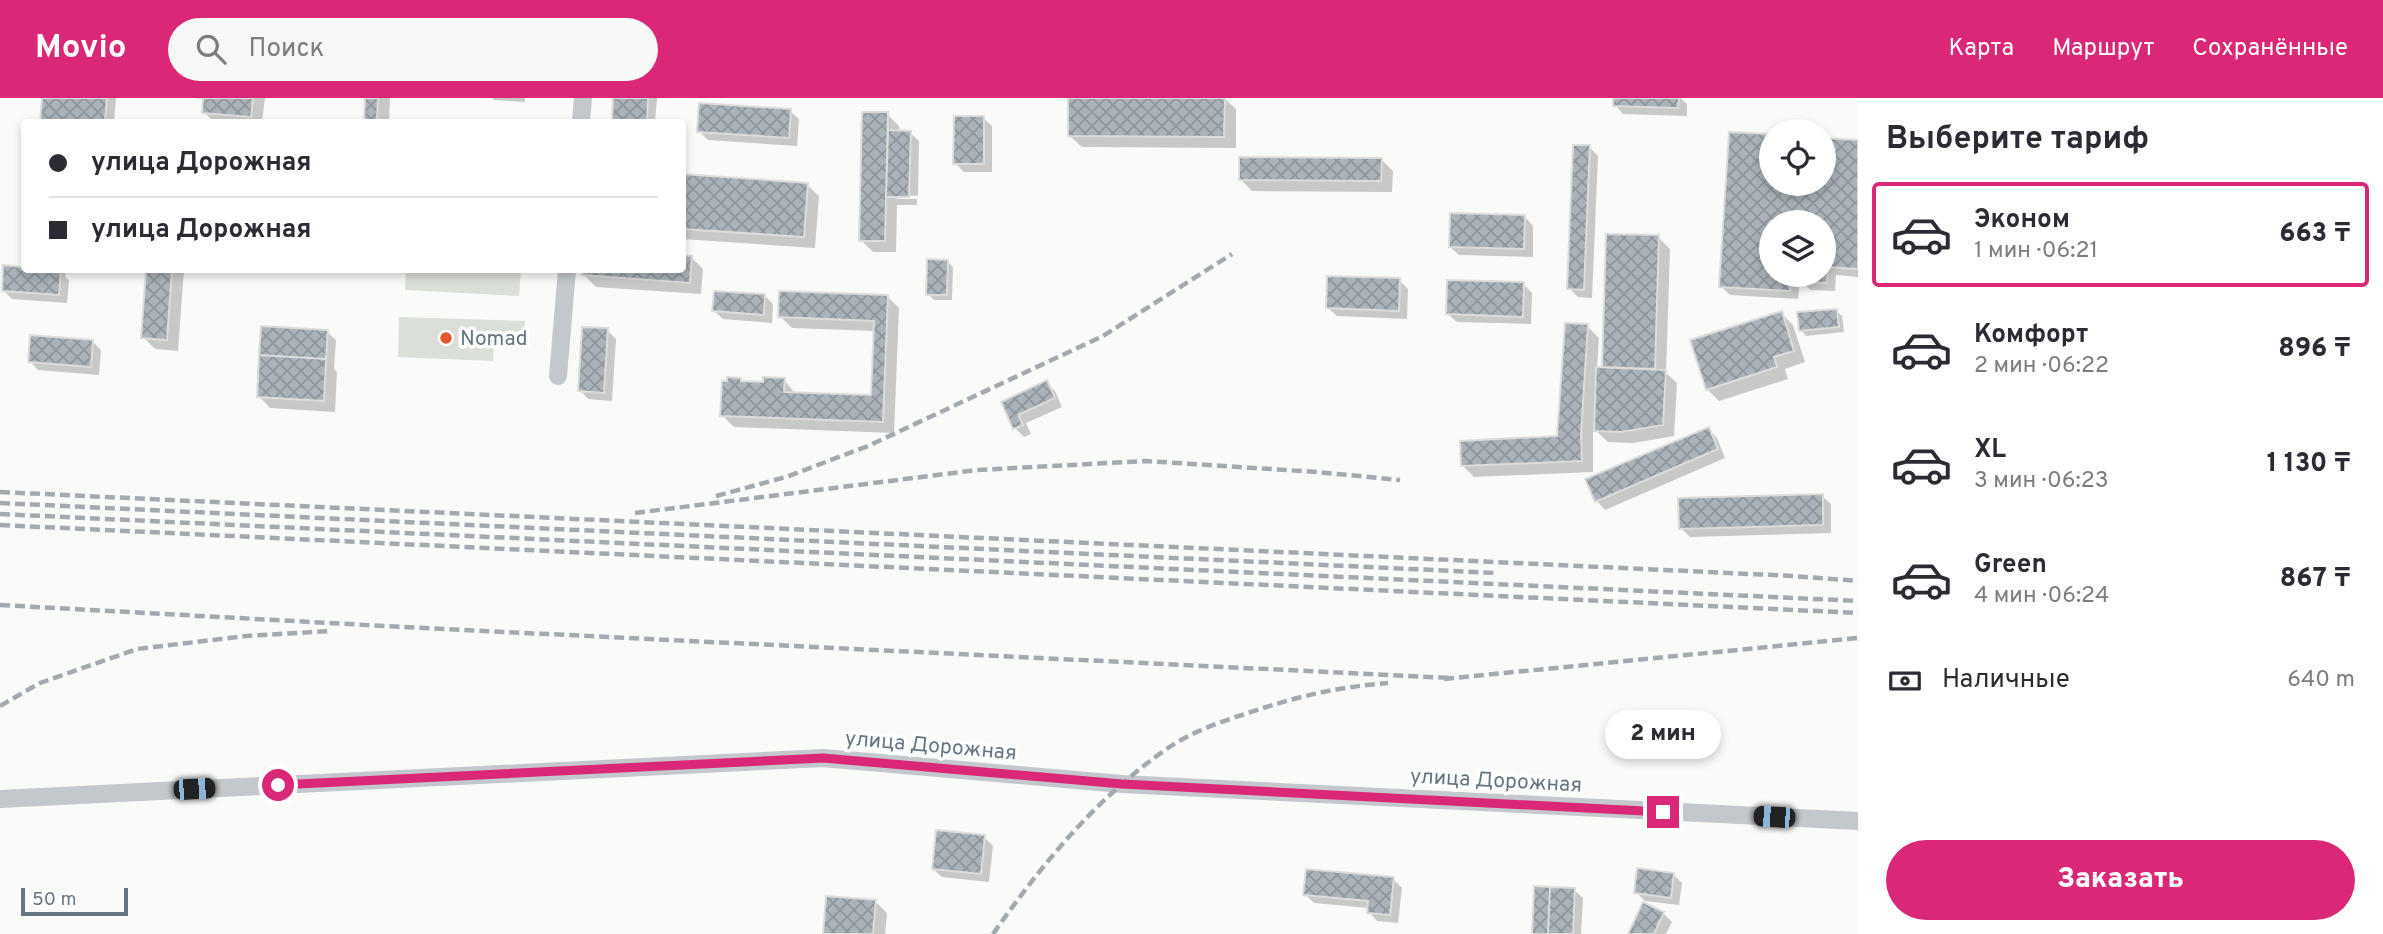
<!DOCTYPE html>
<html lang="ru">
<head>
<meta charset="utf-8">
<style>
	:root { --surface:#fff; --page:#f7f7f7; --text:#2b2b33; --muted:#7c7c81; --line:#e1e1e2; --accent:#db2777 }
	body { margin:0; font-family:Overpass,sans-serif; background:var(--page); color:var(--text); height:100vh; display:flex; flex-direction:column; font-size:26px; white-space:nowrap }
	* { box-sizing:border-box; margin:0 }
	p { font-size:23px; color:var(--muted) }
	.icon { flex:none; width:38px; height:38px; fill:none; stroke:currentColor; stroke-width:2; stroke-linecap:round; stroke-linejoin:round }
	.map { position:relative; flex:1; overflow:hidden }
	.details { display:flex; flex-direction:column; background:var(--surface); width:525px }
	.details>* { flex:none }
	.hud { position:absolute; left:21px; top:21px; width:665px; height:154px; border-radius:7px; box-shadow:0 4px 10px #0003; display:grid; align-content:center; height:154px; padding:0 28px; background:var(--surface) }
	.controls { position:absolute; left:1759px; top:21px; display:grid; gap:14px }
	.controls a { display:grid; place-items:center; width:77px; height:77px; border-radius:50%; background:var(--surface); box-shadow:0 4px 10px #0003; font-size:35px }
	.scale { position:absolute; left:21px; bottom:18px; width:107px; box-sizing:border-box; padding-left:7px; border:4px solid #657683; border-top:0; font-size:19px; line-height:24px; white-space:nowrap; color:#657683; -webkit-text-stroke:5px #fff; paint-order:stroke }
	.end { position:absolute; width:32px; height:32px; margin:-16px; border:9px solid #db2777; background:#fff; box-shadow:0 0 0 4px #fff }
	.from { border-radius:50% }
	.bubble { position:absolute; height:49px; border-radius:24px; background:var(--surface); box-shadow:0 4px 10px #0003; font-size:23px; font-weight:800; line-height:49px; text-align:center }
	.car { position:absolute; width:21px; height:42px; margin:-21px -10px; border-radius:9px; box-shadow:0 0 5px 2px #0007; background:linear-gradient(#222 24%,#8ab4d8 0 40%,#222 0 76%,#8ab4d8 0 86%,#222 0) }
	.hud b { display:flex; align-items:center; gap:24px; height:66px; font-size:26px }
	.hud b+b { border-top:2px solid var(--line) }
	.hud i { width:18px; height:18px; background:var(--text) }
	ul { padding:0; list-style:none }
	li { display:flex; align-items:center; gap:21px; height:105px; margin:0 14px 10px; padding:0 14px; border:4px solid transparent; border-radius:7px }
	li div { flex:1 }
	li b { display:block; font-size:26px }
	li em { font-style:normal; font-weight:800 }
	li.active { border-color:var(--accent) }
	li>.icon { width:63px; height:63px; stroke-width:1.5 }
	h2 { padding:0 28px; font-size:32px; line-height:84px }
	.pay { display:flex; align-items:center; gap:18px; height:77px; padding:0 28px; font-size:26px }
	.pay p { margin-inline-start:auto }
	.primary-button { display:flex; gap:14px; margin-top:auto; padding:14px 28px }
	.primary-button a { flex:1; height:80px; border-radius:42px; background:var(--accent); color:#fff; font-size:28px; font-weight:800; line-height:80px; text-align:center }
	header { display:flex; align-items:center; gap:42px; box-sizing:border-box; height:98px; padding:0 35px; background:var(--accent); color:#fff }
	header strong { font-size:33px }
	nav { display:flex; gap:38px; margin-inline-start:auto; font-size:24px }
	.search { width:490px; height:63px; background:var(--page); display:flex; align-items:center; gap:18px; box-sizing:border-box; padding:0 24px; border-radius:38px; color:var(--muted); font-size:26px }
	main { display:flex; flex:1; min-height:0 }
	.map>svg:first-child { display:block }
	.garden { fill:#dadfd7 }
	.shadow { fill:#0003; fill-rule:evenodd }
	.building { fill:url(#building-cross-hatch); stroke:#dcdcda; stroke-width:2 }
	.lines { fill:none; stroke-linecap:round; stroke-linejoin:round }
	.minor { stroke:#c3c8cc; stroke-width:18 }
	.rail { stroke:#a2aab0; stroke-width:4.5; stroke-dasharray:10 5; stroke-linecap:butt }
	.route { stroke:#db2777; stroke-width:9 }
	.poi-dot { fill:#e4572e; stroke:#fff; stroke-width:2.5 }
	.labels { text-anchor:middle; stroke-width:7; stroke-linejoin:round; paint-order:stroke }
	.poi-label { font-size:21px; fill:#657683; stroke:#fff; text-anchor:start }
	.street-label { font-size:21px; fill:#657683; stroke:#fff }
</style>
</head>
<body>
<header>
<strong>Movio</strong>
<div class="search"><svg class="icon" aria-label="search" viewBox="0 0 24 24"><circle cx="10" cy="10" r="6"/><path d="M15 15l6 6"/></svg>Поиск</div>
<nav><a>Карта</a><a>Маршрут</a><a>Сохранённые</a></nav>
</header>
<main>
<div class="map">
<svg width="1858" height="836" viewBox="0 0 1858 836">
	<defs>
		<pattern id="building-cross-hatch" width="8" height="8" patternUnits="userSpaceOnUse" patternTransform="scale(1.75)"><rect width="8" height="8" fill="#aab3b9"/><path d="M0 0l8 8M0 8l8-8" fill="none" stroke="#8e969c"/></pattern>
	</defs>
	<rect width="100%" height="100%" fill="#fafaf8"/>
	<path class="garden" d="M406 172H521L519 198 405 192Z
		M399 219 525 223 524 241 494 239 493 263 398 259Z"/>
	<path class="shadow" d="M43 0H116L114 24H42Z
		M194 0H265L262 24H214L204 14 205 1Z
		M367 0H390L389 24H365Z
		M492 0H525V4L494 2Z
		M615 0H657L655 24H617L613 21Z
		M1070 0H1224L1236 11V50L1082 49 1070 38Z
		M1615 0H1680L1687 6V18L1623 16 1615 7Z
		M790 13 799 21 797 48 708 42 699 33Z
		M887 16 899 28V34L910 35 919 43 918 98 897 97V101H917V107H897L896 154H873L861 142Z
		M983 20 992 28V74H964L955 65Z
		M1771 38V86H1824V41L1858 44V179L1836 177 1835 193 1810 192 1800 181 1798 201 1730 197 1721 188ZM1771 124H1824V177H1771Z
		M1589 49 1598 58 1592 200 1578 199 1569 190Z
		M1381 61 1393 73 1392 94 1252 93 1240 81Z
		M682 78 807 87 819 98 815 150 682 141Z
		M1525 119 1533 128V159L1459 157 1450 149Z
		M1608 138 1658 139 1670 151 1666 275 1677 285 1674 338 1633 345 1608 344 1593 330V374L1474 379 1463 368 1559 340 1587 228 1599 240 1597 271H1604Z
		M691 159 703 171 701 196 596 189 584 177 585 172H682Z
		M948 164 953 169 952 202H934L928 196Z
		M5 169 66 172 65 179 69 182 67 205 12 201 3 192Z
		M148 172H184L178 253 155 251 143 239Z
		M1399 182 1408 191 1407 221 1337 218 1328 210Z
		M1523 186 1532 195 1531 226 1457 224 1448 216Z
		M765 198 773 206 772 225 723 221 714 213Z
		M888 199 899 210 894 335 734 329 722 317 741 282 744 285 765 286 784 282 796 296 873 299 875 233 792 230 780 218Z
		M1837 213 1842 218 1844 234 1806 238 1801 232Z
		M1781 215 1793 227 1805 264 1785 271 1788 281 1719 303 1707 291Z
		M607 232 616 241 612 303 588 301 580 292Z
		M327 234 336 242 334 271 337 274 335 314 270 310 259 298Z
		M92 243 101 252 99 277 38 272 30 263Z
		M1046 284 1055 293 1062 309 1026 325 1031 336 1024 339 1015 330 1003 305Z
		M1708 331 1717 340 1725 360 1605 412 1597 403Z
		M1822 398 1831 406V435L1690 439 1681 430Z
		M984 739 993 748 989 784 942 779 933 771Z
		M1673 776 1682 785 1679 807 1645 803 1636 794Z
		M1393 781 1402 790 1398 825 1377 823 1369 814V810L1314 805 1305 796Z
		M1574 792 1583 800 1581 836H1533Z
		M875 803 887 815 885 836H825Z
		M1663 815 1672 824 1666 836H1630Z"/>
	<path class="building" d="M42 0H107L105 24H40Z
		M203 0H253L251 19 202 15Z
		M365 0H378L377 22 414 24H364Z
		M613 0H648L647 24 612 22Z
		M1068 0H1225L1224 39 1068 38Z
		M1613 0H1679L1678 10 1613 8Z
		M699 5 791 11 789 40 697 34Z
		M862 14H888L885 143H859Z
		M954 18H984V66H953Z
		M888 32 911 33 909 99H886Z
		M1729 34 1771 36V86H1824V40L1858 42V171L1828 169 1827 185 1800 184V177H1824V124H1771V177H1791L1790 193 1719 189Z
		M1573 47H1590L1584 192 1567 191Z
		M1239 59 1382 60 1381 83 1239 82Z
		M682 76 808 85 804 139 682 131Z
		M1450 115 1525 117 1524 151 1449 149Z
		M1606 136 1659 137 1655 271 1602 269Z
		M682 157 692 158 690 185 582 177 583 172H682Z
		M927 161 948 162 947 197H926Z
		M3 167 24 169V172H61L59 197 2 193Z
		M146 172H172L167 242 141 240Z
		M1327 178 1400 180 1399 213 1326 210Z
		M1447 182 1524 184 1523 219 1446 216Z
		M714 193 765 196 764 217 712 213Z
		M779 193 888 197 883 324 720 318 722 283H727V279L741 280V283L763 284V279L785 280 784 294 871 297 874 223 778 219Z
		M1837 211 1839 229 1799 233 1797 214Z
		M1782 213 1794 253 1774 259 1777 269 1706 292 1690 242Z
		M1565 225 1588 226 1581 337 1582 363 1461 368 1460 343 1557 338Z
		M261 228 328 232 326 261 259 257Z
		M582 229 608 230 604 295 578 293Z
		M30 237 93 242 91 269 28 264Z
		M259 257 326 261 324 303 257 299Z
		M1596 269 1666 272 1663 327 1621 334 1594 333Z
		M1047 282 1055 300 1018 317 1023 327 1013 331 1001 304Z
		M1709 329 1718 351 1595 404 1585 381Z
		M1823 396V427L1679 431 1678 400Z
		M936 732 985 737 981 776 932 771Z
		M1637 770 1674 775 1671 800 1634 795Z
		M1306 771 1394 779 1390 817 1367 815 1368 803 1303 797Z
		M1534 788 1550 789 1548 836H1532Z
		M1550 789 1575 790 1573 836H1548Z
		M826 798 876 802 873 836H823Z
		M1643 804 1664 814 1654 836H1628Z"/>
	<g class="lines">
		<path class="minor" d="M581 24 583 0
			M558 278 567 172
			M0 701 823 660 1122 686 1858 723"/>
		<path class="rail" d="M0 394 1793 478 1858 483
			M716 398 786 379 868 348 1103 238 1232 156
			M0 405 1496 475
			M635 415 977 372 1146 363 1317 374 1400 382
			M0 416 1858 503
			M0 427 1858 515
			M0 507 403 529 1451 580
			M1444 581 1858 540
			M0 608 40 585 137 551 246 538 330 533
			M993 836C1042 766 1097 699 1168 650 1190 635 1217 625 1242 617 1291 600 1335 589 1388 585"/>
	</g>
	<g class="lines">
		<path class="route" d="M278 687 823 660 1122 686 1663 714"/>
	</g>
	<circle class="poi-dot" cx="446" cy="240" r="7"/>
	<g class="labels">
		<g class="poi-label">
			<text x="460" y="247">Nomad</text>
		</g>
		<g class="street-label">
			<text transform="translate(931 647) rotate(5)" y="7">улица Дорожная</text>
			<text transform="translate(1496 682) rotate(3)" y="7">улица Дорожная</text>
		</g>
	</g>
</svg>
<div class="controls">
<a><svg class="icon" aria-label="locate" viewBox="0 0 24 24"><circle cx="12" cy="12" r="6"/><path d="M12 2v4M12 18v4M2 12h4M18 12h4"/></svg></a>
<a><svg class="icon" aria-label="layers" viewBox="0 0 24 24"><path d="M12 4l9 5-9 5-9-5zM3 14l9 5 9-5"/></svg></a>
</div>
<div class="scale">50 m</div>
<i class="end from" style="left:278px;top:687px"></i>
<i class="end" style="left:1663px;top:714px"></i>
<div class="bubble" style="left:1605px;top:612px;width:116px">2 мин</div>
<i class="car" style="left:194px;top:691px;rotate:87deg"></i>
<i class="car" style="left:1774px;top:719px;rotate:273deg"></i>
<div class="hud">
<b><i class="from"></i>улица Дорожная</b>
<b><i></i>улица Дорожная</b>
</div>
</div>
<section class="details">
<h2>Выберите тариф</h2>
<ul>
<li class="active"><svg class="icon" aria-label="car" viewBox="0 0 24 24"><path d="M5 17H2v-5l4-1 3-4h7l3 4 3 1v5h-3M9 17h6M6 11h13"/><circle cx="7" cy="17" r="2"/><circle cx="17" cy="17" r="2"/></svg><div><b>Эконом</b><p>1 мин · 06:21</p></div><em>663 ₸</em></li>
<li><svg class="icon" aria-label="car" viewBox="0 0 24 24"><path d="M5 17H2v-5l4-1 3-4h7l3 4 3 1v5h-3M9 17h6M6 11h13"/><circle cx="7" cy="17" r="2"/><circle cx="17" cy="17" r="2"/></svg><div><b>Комфорт</b><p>2 мин · 06:22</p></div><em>896 ₸</em></li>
<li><svg class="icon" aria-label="car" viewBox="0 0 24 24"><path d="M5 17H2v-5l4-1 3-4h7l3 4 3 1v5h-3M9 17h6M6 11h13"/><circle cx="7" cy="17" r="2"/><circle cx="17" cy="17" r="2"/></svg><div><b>XL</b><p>3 мин · 06:23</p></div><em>1 130 ₸</em></li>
<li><svg class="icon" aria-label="car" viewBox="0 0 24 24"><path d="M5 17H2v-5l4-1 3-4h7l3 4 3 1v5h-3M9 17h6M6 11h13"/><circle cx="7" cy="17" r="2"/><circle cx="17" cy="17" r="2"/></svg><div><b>Green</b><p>4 мин · 06:24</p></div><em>867 ₸</em></li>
</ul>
<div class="pay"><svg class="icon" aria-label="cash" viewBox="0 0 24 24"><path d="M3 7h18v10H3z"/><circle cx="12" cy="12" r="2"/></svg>Наличные<p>640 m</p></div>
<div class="primary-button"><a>Заказать</a></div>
</section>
</main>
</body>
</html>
